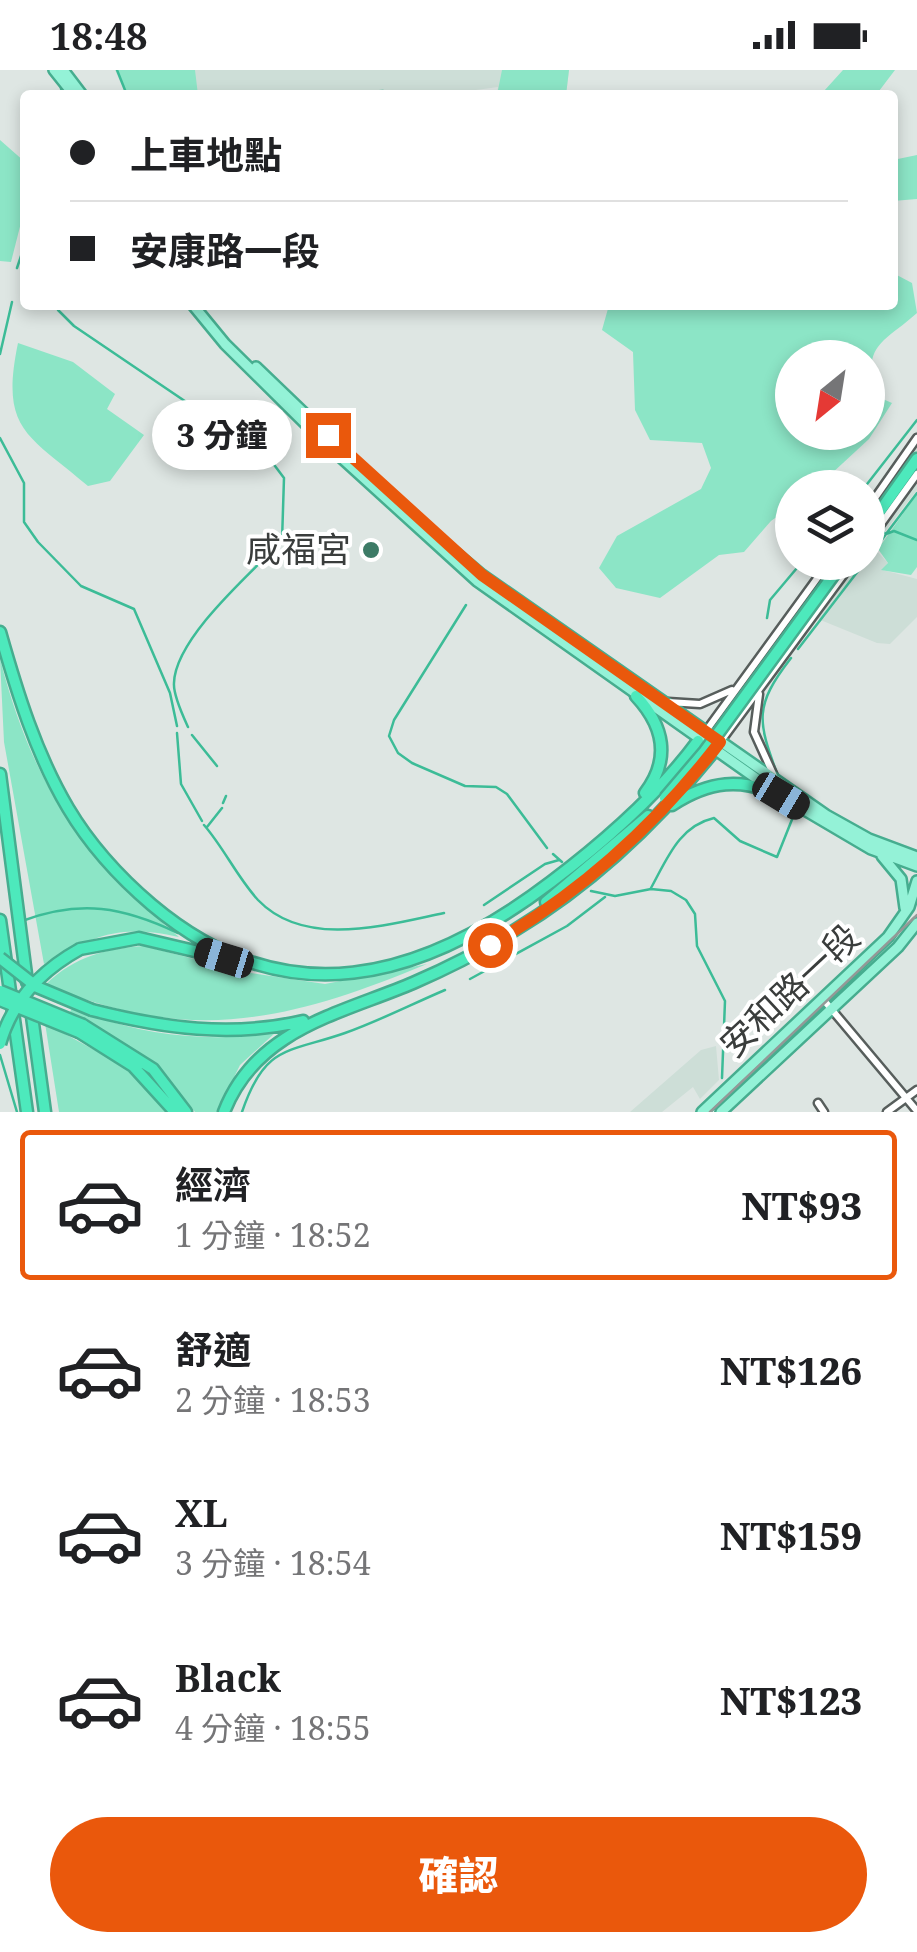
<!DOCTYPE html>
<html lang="zh-TW">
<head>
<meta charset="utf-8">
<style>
	:root { --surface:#fff; --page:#f2f2f2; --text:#202124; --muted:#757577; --line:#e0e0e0; --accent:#ea580c }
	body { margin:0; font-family:"Noto Serif","Noto Sans TC",serif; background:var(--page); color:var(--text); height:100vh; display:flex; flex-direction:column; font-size:38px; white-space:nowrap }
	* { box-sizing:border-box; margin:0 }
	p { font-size:32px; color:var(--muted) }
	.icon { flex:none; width:55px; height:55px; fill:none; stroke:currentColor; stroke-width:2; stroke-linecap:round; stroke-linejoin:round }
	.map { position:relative; height:1042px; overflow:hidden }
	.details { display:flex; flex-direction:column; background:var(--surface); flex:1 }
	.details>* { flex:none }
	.top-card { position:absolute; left:20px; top:20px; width:878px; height:220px; border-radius:10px; box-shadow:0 5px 15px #0003; display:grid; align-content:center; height:220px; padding:0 50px; background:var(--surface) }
	.needle { width:65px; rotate:210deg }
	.controls { position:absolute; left:775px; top:270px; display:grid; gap:20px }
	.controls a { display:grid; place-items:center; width:110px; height:110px; border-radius:50%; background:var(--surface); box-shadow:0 5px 15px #0003; font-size:50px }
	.end { position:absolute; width:45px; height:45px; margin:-22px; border:12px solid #ea580c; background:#fff; box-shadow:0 0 0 5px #fff }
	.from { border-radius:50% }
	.bubble { position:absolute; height:70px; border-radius:35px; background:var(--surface); box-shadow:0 5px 15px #0003; font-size:32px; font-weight:800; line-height:70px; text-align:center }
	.car { position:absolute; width:30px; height:60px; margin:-30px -15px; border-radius:12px; box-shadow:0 0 8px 2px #0007; background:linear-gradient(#222 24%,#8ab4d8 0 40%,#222 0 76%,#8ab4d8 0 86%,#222 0) }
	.top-card b { display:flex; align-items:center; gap:35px; height:95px; font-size:38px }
	.top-card b+b { border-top:2px solid var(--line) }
	.top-card i { width:25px; height:25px; background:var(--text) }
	ul { padding:18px 0 0; list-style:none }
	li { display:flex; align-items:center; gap:30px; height:150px; margin:0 20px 15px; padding:0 30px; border:5px solid transparent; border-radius:10px }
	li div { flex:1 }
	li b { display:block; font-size:38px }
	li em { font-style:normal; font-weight:800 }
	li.active { border-color:var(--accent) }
	li>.icon { width:90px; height:90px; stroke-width:1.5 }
	.cta { display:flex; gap:20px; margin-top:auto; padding:20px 50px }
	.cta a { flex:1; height:115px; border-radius:60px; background:var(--accent); color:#fff; font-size:40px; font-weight:800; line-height:115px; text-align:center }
	.status { display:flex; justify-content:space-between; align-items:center; height:70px; padding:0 50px; background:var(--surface); direction:ltr }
	.status svg { height:28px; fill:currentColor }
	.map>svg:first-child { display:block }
	.built { fill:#cdded7 }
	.green { fill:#8ce5c6; fill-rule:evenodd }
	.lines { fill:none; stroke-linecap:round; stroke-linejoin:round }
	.stream { stroke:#3cbc97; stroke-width:2.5 }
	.minor-casing { stroke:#575e5c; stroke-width:11 }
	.major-casing { stroke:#46ad8f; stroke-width:14 }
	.highway-casing { stroke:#46ad8f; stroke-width:15 }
	.minor { stroke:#fff; stroke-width:6 }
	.major { stroke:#94f2d7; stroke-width:9 }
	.highway { stroke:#4de9bc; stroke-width:10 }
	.tram { stroke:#939997; stroke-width:2.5 }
	.highway-bridge-casing { stroke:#46ad8f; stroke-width:15; stroke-linecap:butt }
	.highway-bridge { stroke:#4de9bc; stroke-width:10 }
	.route { stroke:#ea580c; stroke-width:12 }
	.poi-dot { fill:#3d7b66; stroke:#fff; stroke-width:4 }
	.labels { text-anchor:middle; stroke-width:8; stroke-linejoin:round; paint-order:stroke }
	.poi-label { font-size:35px; fill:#3a3d3c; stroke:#fff; text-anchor:end }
	.street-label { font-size:35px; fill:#3a3d3c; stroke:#fff }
</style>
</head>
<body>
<div class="status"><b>18:48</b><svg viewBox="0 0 49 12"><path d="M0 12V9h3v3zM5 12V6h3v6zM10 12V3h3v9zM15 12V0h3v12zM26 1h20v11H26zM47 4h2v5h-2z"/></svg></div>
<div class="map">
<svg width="917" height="1042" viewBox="0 0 917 1042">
	<rect width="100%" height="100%" fill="#dee6e3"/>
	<path class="built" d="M115 0H569L566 25H497L498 17 439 25H126Z
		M917 361V420L873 477 888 493 883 500 917 509V547L890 574 877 573 818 549 858 493 868 492V429Z
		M716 976 719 1010 700 1029 693 1017 662 1042H630L701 980Z"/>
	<path class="green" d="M117 0H195L198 25H128Z
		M502 0H569L566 25 547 20 497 25Z
		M843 0H895L876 25H827L824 21Z
		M0 70 25 92V137L11 192 0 191Z
		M917 85V129L893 131V90Z
		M893 203 912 213 917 243C882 274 862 274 876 326L892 333 869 369 817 417 792 418V436L771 451 744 482 719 485 660 528 616 518 599 498 617 466 701 419 711 398 702 373 650 370 635 340 633 282 602 260 609 235H892ZM792 288H868V362H792Z
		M18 273 73 292 115 324 107 339 144 365 110 411 88 416C27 364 0 360 18 273Z
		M917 424V497L911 505 881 500 888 493 878 479Z
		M0 589C33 715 80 784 179 867 118 854 96 865 44 894L4 672Z
		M144 876 244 902 325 914 427 894C289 951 189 976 46 914 76 886 104 879 144 876Z
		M72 938C138 965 204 973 275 963L240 995 217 1042H195L158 996 70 942Z
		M45 953 129 999 169 1042H59Z"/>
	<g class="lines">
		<path class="stream" d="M117 0 127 25
			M61 18 62 25
			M320 25 383 21
			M17 198 25 174
			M59 235 58 240 74 256 269 388 284 408 282 471C252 502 175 568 174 613 173 625 183 646 188 657
			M0 284 12 232
			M0 368 24 413V452L38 472 81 516 134 539 170 623 177 656
			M864 418 917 350
			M880 460 886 464 917 423
			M868 489 886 464 894 461 917 470
			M466 535 394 650 389 666 398 683 412 693 465 716 496 717 507 724 547 778
			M767 548 770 530 802 492
			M798 579 865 492
			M177 663 181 714 202 751
			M192 665 217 696
			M778 706C757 650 754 636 791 588
			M223 733 226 726
			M204 755C224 778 237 807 258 830 305 879 386 855 444 843
			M207 757 222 738
			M553 784 562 792
			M651 818C667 789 679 756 714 748L740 771 777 787 793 747 789 735
			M591 821 615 826 651 819 671 821 686 830 695 844 697 876 725 931 722 1008
			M484 835 545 794 559 790
			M22 851C81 829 123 837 178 863
			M470 909 567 856 605 827
			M0 985 17 1042
			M242 1042C265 974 288 983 345 963 379 951 412 934 445 920"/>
		<defs>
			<path id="minor" d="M868 438 917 368
				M868 472 917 404
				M759 624 754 662 774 706
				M668 632 700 634 732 620
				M706 661 829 492
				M721 671 853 492
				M822 928 917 1041
				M818 1033 824 1042
				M887 1042 917 1020"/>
			<path id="major" d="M54 0 74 25
				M63 0 82 25
				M193 235 225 274 322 370 477 511 781 726 871 779 917 796
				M256 297 406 441 482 505 826 745 869 769 917 787
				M882 786 901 809 905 838
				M702 1042 888 867 909 837 917 811
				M721 1042 898 877 917 853"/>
			<path id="highway" d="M868 458 917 389
				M0 562C17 622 36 684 68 738 90 775 119 807 152 835 286 948 422 910 551 812 604 772 658 725 698 671
				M636 626C664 656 671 689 645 723
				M0 704 27 912
				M672 735C709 711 741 707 781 726
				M546 832 648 746
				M0 850 27 1042
				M80 879 139 868 220 887
				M31 939 45 1042
				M92 940C163 958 231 968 303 951
				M83 955 153 999 186 1042
				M79 962 133 996 175 1042
				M224 1042C256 959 340 944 413 913 448 898 483 880 515 860 593 813 657 752 713 682"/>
		</defs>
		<use href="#minor" class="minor-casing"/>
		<use href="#major" class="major-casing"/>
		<use href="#highway" class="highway-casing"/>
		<use href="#minor" class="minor"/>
		<use href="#major" class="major"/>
		<use href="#highway" class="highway"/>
		<path class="tram" d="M710 1042 917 845"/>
		<defs>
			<path id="highway-bridge" d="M665 728 705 681 843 492
				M0 888 37 917 92 940
				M0 921 83 955
				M0 930 79 962
				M0 974C12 931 42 900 80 879"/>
		</defs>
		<use href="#highway-bridge" class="highway-bridge-casing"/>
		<use href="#highway-bridge" class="highway-bridge"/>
	</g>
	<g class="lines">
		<path class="route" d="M328 365 482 505 720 672C656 755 581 823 490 875"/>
	</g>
	<circle class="poi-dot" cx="371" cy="480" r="10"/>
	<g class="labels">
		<g class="poi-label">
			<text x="351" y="492">咸福宮</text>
		</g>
		<g class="street-label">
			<text transform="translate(790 921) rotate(-43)" y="12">安和路一段</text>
		</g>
	</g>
</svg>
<div class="controls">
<a><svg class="needle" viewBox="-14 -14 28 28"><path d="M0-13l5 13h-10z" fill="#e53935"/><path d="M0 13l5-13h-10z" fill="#757577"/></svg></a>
<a><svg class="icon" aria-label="layers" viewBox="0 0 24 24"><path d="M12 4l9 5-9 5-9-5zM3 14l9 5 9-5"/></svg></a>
</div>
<i class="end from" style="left:490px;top:875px"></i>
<i class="end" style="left:328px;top:365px"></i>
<div class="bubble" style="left:152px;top:330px;width:140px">3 分鐘</div>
<i class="car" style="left:781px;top:726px;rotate:121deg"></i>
<i class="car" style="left:224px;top:888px;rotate:287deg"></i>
<div class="top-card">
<b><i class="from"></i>上車地點</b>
<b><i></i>安康路一段</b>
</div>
</div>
<section class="details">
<ul>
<li class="active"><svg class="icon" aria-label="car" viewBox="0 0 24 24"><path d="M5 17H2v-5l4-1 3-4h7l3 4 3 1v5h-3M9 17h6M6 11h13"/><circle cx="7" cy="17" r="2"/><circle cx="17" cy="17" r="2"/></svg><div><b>經濟</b><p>1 分鐘 · 18:52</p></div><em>NT$93</em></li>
<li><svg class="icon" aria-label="car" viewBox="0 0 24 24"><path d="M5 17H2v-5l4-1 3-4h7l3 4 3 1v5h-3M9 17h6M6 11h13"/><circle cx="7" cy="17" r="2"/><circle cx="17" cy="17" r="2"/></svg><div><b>舒適</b><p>2 分鐘 · 18:53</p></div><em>NT$126</em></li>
<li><svg class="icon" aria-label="car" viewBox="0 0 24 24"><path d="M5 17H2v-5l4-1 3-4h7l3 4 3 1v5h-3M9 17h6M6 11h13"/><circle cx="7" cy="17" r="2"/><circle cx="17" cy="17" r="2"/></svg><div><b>XL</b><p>3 分鐘 · 18:54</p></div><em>NT$159</em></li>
<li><svg class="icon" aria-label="car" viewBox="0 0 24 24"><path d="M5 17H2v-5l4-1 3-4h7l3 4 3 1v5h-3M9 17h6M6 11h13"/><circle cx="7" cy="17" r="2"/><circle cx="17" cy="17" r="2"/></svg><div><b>Black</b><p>4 分鐘 · 18:55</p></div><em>NT$123</em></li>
</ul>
<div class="cta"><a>確認</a></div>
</section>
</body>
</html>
